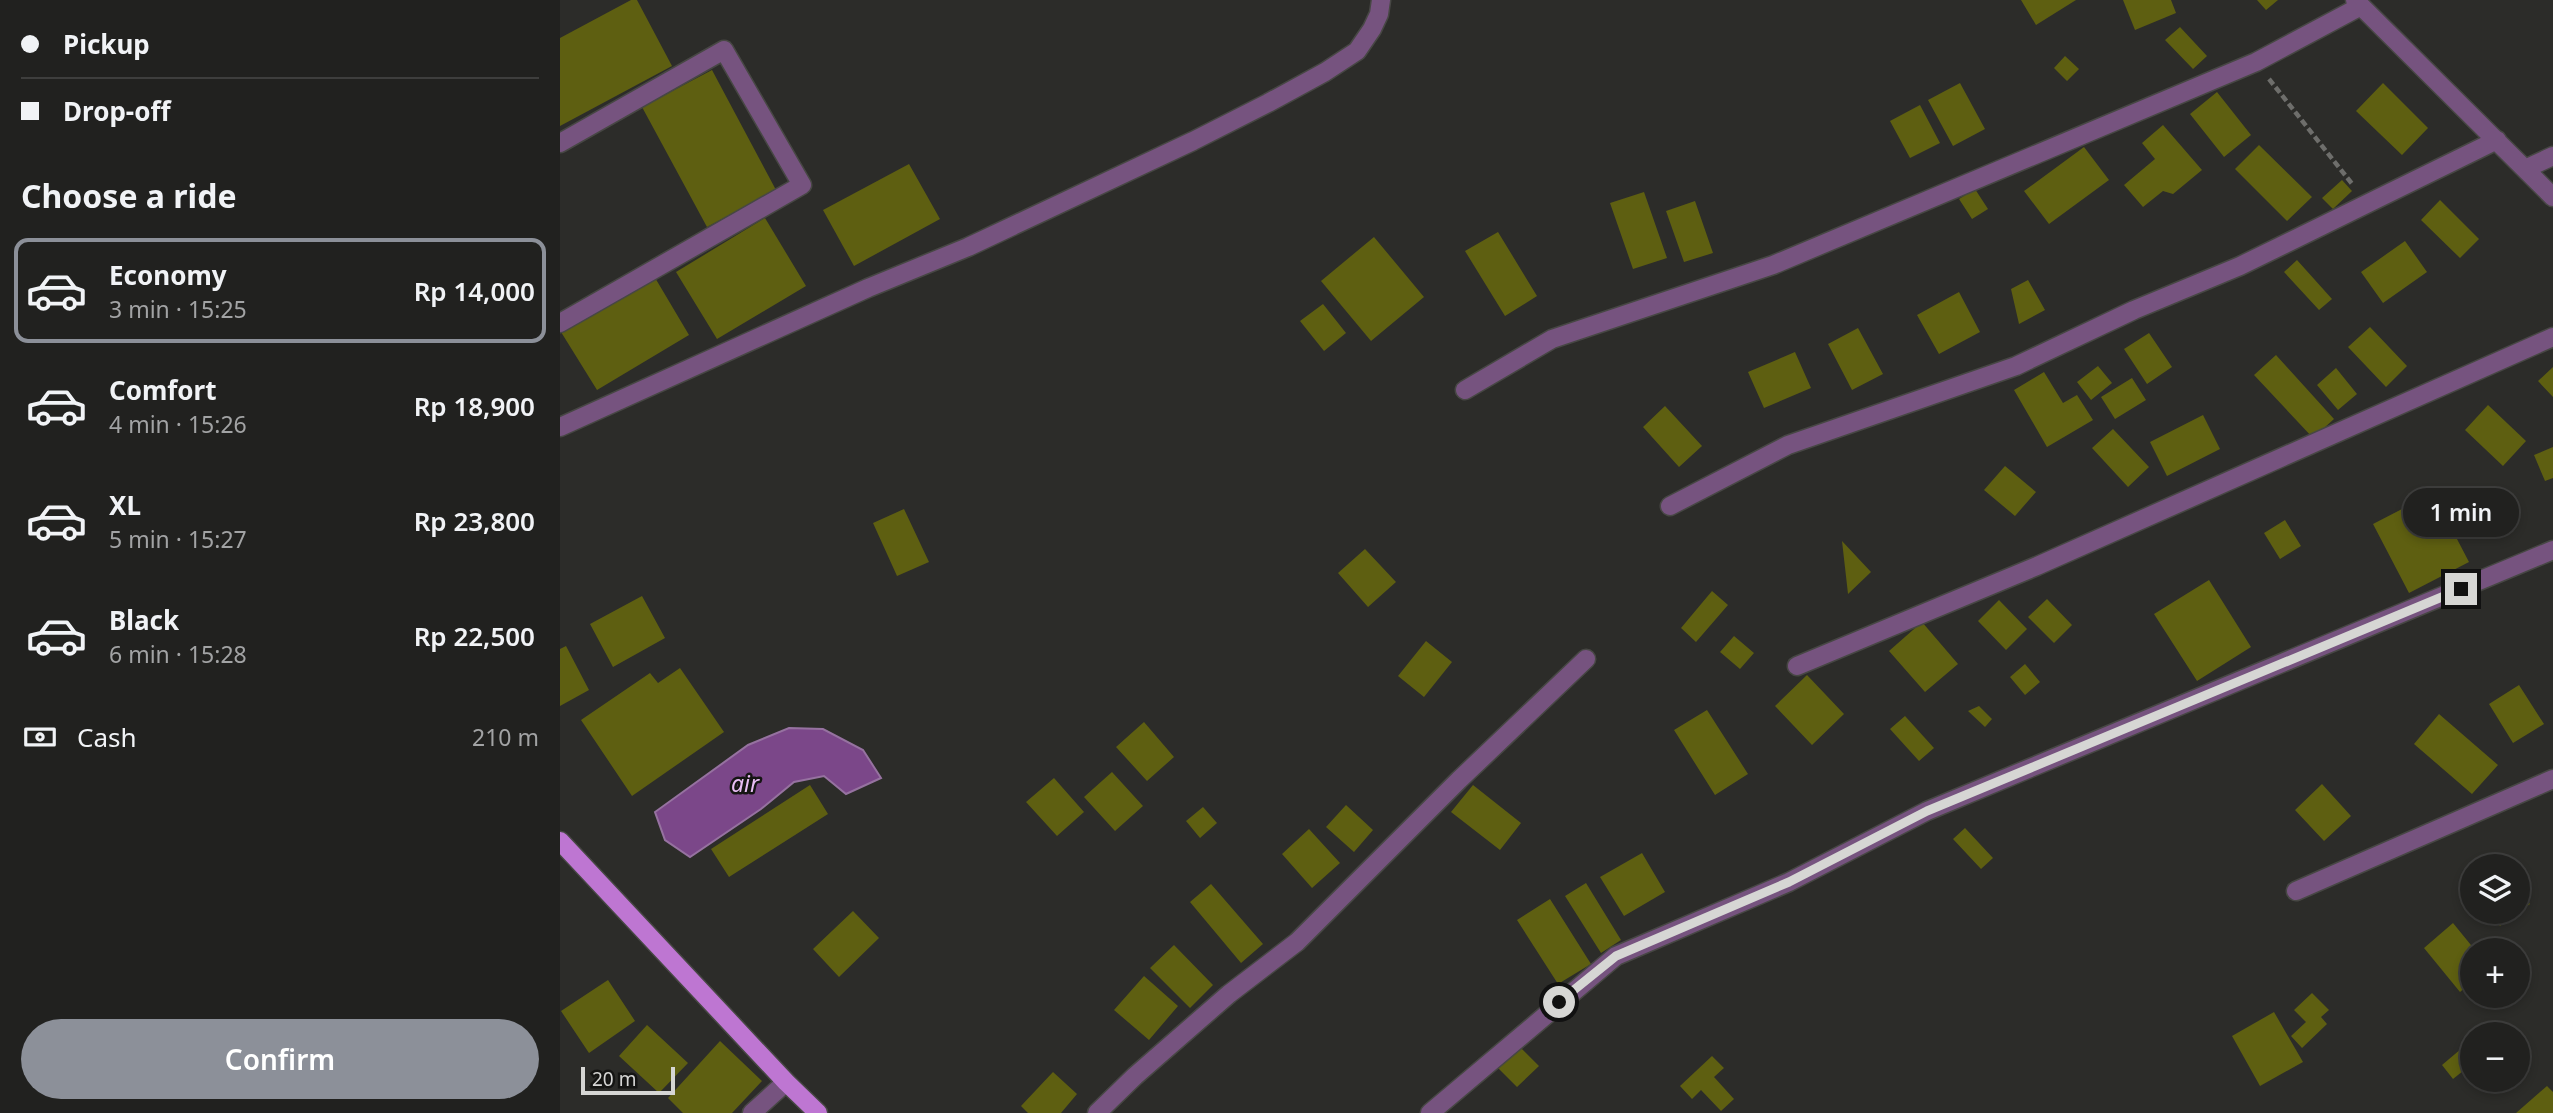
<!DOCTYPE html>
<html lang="en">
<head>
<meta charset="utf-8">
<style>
	:root { --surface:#21211f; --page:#292928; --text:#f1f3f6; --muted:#a2a3a4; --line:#3e3e3d; --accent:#8c9099 }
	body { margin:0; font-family:"Noto Sans",sans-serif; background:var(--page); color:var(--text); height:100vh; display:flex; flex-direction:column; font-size:26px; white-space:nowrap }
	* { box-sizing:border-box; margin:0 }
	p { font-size:23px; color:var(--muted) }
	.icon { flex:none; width:38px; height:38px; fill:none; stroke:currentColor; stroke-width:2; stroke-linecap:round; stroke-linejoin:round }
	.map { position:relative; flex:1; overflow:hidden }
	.side { display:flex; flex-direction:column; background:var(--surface); width:560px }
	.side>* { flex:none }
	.banner { display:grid; align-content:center; height:154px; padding:0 21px; background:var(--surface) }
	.fabs { position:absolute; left:1900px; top:854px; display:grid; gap:14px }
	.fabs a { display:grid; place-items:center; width:70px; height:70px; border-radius:50%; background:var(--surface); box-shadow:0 4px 10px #0003,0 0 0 2px var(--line); font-size:35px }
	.scale { position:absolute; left:21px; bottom:18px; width:94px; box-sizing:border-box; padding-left:7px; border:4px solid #d6d6d4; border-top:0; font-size:19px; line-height:24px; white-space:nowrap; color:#d6d6d4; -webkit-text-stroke:5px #151513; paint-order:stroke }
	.end { position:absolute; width:32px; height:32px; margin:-16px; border:9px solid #d6d6d4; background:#111; box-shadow:0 0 0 4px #111 }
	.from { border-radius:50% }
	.bubble { position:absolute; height:49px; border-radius:24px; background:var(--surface); box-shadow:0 4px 10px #0003,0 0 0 2px var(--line); font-size:23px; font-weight:600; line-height:49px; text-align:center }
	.banner b { display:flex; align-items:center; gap:24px; height:66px; font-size:26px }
	.banner b+b { border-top:2px solid var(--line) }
	.banner i { width:18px; height:18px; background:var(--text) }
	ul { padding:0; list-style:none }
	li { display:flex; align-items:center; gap:21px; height:105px; margin:0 14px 10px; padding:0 7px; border:4px solid transparent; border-radius:14px }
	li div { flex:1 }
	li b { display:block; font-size:26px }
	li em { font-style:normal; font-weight:600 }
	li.on { border-color:var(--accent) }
	li>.icon { width:63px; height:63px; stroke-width:1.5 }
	h2 { padding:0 21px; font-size:32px; line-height:84px }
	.pay { display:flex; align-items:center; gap:18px; height:77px; padding:0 21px; font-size:26px }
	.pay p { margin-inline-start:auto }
	.action { display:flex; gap:14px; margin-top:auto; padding:14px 21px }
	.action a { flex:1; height:80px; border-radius:42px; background:var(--accent); color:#fff; font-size:28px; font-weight:600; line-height:80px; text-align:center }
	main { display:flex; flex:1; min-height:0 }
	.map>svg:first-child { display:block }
	.water { fill:#7b4789; stroke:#9672a0; stroke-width:2 }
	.building { fill:#5e5f11 }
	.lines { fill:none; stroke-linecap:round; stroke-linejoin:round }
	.minor-casing { stroke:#474744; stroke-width:21 }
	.major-casing { stroke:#474744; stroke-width:21 }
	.path { stroke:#6e6e6b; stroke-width:4.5; stroke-dasharray:7 3.5; stroke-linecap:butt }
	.minor { stroke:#76537f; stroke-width:18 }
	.major { stroke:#be76d2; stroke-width:18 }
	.route { stroke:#d6d6d4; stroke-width:9 }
	.labels { text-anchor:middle; stroke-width:5; stroke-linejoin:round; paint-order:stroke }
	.water-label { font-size:23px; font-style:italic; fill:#e9bef5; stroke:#151513 }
</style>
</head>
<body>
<main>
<section class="side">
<div class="banner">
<b><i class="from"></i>Pickup</b>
<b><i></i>Drop-off</b>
</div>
<h2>Choose a ride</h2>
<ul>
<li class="on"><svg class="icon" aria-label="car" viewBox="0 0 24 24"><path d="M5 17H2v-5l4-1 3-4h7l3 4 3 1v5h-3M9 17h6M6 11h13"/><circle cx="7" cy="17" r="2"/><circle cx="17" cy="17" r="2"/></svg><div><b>Economy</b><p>3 min · 15:25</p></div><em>Rp 14,000</em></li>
<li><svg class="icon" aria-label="car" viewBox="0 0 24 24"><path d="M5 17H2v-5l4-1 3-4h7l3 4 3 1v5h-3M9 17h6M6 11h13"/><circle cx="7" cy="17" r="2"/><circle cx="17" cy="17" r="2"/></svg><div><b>Comfort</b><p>4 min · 15:26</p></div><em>Rp 18,900</em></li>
<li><svg class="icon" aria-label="car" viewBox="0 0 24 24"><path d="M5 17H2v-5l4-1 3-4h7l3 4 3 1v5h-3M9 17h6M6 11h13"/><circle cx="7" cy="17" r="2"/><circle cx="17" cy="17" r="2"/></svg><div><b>XL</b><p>5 min · 15:27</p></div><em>Rp 23,800</em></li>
<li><svg class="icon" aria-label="car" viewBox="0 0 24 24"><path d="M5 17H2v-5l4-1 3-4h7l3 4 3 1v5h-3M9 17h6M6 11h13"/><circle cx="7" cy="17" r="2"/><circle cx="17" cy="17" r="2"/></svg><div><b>Black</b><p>6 min · 15:28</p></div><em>Rp 22,500</em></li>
</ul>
<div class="pay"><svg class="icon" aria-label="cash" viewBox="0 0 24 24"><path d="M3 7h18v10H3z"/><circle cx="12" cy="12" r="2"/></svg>Cash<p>210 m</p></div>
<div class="action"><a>Confirm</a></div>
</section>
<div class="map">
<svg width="1993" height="1113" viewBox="0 0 1993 1113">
	<rect width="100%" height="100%" fill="#2c2c29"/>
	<path class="water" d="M229 728 263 729 303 750 321 778 286 794 264 776 234 782 201 809 130 857 105 840 95 812 188 745Z"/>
	<path class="building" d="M71 0H77L112 66 0 126V38Z
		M1461 0H1516L1476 25Z
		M1563 0H1611L1616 13 1575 30Z
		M1697 0H1718L1706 10Z
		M1620 27 1647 56 1633 69 1605 40Z
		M1505 56 1519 69 1507 81 1494 68Z
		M152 70 216 190 147 227 82 107Z
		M1400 83 1425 129 1393 146 1368 100Z
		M1823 83 1868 128 1842 155 1796 111Z
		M1657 92 1691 135 1664 157 1630 114Z
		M1360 105 1380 143 1350 158 1330 121Z
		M1603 125 1642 170 1613 194 1603 191 1583 207 1564 185 1595 159 1582 143Z
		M1699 145 1752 197 1727 221 1675 169Z
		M1524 147 1549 180 1489 224 1464 191Z
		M349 164 380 219 294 266 263 210Z
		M1782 180 1792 191 1773 209 1762 198Z
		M1415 189 1428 209 1412 219 1399 199Z
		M1084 192 1107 258 1073 269 1050 203Z
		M1880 200 1919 239 1900 258 1861 220Z
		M1135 201 1153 253 1124 262 1106 211Z
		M205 218 246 286 157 339 116 272Z
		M938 232 977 296 945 316 905 251Z
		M814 237 864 297 811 341 761 281Z
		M1845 241 1867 272 1823 303 1801 272Z
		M1737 260 1772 299 1759 310 1724 272Z
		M94 276 129 335 37 390 1 332Z
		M1468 280 1485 310 1459 324 1451 289Z
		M1399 292 1420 332 1379 354 1357 315Z
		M763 304 786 333 764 351 740 321Z
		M1810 327 1847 366 1826 387 1788 347Z
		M1298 328 1323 374 1292 390 1268 344Z
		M1589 333 1612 367 1587 384 1564 349Z
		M1235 352 1251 388 1204 408 1188 372Z
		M1716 355 1774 419 1753 438 1694 375Z
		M1538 366 1552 383 1531 400 1517 382Z
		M1993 367V397L1978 381Z
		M1776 368 1797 394 1778 410 1757 385Z
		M1484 372 1503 403 1517 395 1533 420 1487 447 1454 390Z
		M1572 378 1586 400 1555 419 1541 397Z
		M1928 405 1966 441 1943 466 1905 430Z
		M1105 406 1142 446 1119 467 1083 427Z
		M1643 415 1660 449 1607 476 1590 442Z
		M1553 429 1589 467 1568 487 1532 448Z
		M1993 447V478L1985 481 1974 455Z
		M1445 466 1476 492 1455 516 1424 490Z
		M1930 488 1958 514 1937 537 1909 512Z
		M1873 493 1909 562 1849 593 1813 524Z
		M344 509 369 562 337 576 313 523Z
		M1725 520 1741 546 1720 559 1704 533Z
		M1282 541 1311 572 1288 594Z
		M805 549 836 582 808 607 778 573Z
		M1649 580 1691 647 1637 681 1594 614Z
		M1152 591 1168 605 1136 642 1121 628Z
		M82 596 105 638 53 667 30 624Z
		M1487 599 1512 625 1494 643 1468 617Z
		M1439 600 1467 629 1446 650 1418 621Z
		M1362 622 1398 664 1365 692 1329 651Z
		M1174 636 1194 653 1180 669 1160 652Z
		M866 641 892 662 864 697 838 676Z
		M6 646 29 690 0 706V649Z
		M1465 664 1480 682 1465 695 1450 677Z
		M120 668 164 732 72 796 21 720 90 673 98 683Z
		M1247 675 1284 714 1252 745 1215 706Z
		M1959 685 1984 724 1953 743 1929 704Z
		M1419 706 1432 719 1425 727 1408 711Z
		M1147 710 1188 774 1155 795 1114 730Z
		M1879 714 1938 765 1912 794 1854 744Z
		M1345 716 1374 748 1359 761 1330 729Z
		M584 722 614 757 587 781 556 747Z
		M552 772 583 806 555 831 524 797Z
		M494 778 524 812 497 836 466 802Z
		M1762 784 1791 816 1764 841 1735 810Z
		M250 785 268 814 169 877 151 849Z
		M913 785 961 823 940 850 891 812Z
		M786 805 813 830 794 852 766 827Z
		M643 807 657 823 640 838 626 821Z
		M1405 828 1433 858 1421 869 1393 839Z
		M749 829 780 863 752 888 722 854Z
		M1082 853 1105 892 1064 916 1040 877Z
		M1026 883 1061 940 1041 953 1005 896Z
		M651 884 703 944 681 963 630 902Z
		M1958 888 1970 904 1940 926 1928 912H1958Z
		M990 899 1031 964 998 984 957 920Z
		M293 911 319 938 279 977 253 949Z
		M1893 923 1915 950H1913V981L1900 992 1864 948Z
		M614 945 653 985 630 1008 590 968Z
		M584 976 618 1006 589 1040 554 1010Z
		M48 980 75 1021 29 1053 1 1011Z
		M1752 993 1769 1010 1761 1017 1767 1024 1742 1048 1731 1036 1746 1022 1734 1010Z
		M1714 1012 1743 1062 1700 1086 1672 1036Z
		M87 1025 128 1063 99 1093 59 1056Z
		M160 1041 202 1081 172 1113H123L108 1098Z
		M1908 1043 1913 1049V1063L1893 1079 1882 1065Z
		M957 1044 979 1066 957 1087 935 1065Z
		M1152 1056 1164 1068 1154 1077 1174 1099 1161 1111 1141 1090 1132 1099 1120 1086Z
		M493 1072 517 1094 501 1113H468L461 1106Z
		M1987 1086 1993 1092V1113H1956Z"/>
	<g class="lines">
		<defs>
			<path id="minor" d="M1795 0 1993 197
				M0 143 164 50 242 185 0 323
				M1965 169 1993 156
				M905 390 992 339 1213 265 1696 62 1801 6
				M0 427 308 288 408 247 633 141 708 103 765 72 797 51 812 29 819 14 821 0
				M1110 506 1228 445 1456 366 1574 310 1680 266 1937 140
				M1237 666 1477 566 1993 337
				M1736 891 1993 779
				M192 1113 226 1082
				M537 1113 575 1076 669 994 737 942 899 780 1026 659
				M870 1113 1056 956 1229 882 1367 811 1993 550"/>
			<path id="major" d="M0 841 226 1082 258 1113"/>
		</defs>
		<use href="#minor" class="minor-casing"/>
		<use href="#major" class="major-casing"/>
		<path class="path" d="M1709 79 1793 185"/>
		<use href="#minor" class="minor"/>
		<use href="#major" class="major"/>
	</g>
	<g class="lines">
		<path class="route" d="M999 1002 1056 956 1229 882 1367 811 1901 589"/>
	</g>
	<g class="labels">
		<g class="water-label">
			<text x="185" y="792">air</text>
		</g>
	</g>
</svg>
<div class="fabs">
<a><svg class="icon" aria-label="layers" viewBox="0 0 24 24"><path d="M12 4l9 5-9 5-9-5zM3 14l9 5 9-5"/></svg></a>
<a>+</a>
<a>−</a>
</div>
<div class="scale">20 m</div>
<i class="end from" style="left:999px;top:1002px"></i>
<i class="end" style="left:1901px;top:589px"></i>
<div class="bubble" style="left:1843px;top:488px;width:116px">1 min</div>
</div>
</main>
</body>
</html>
